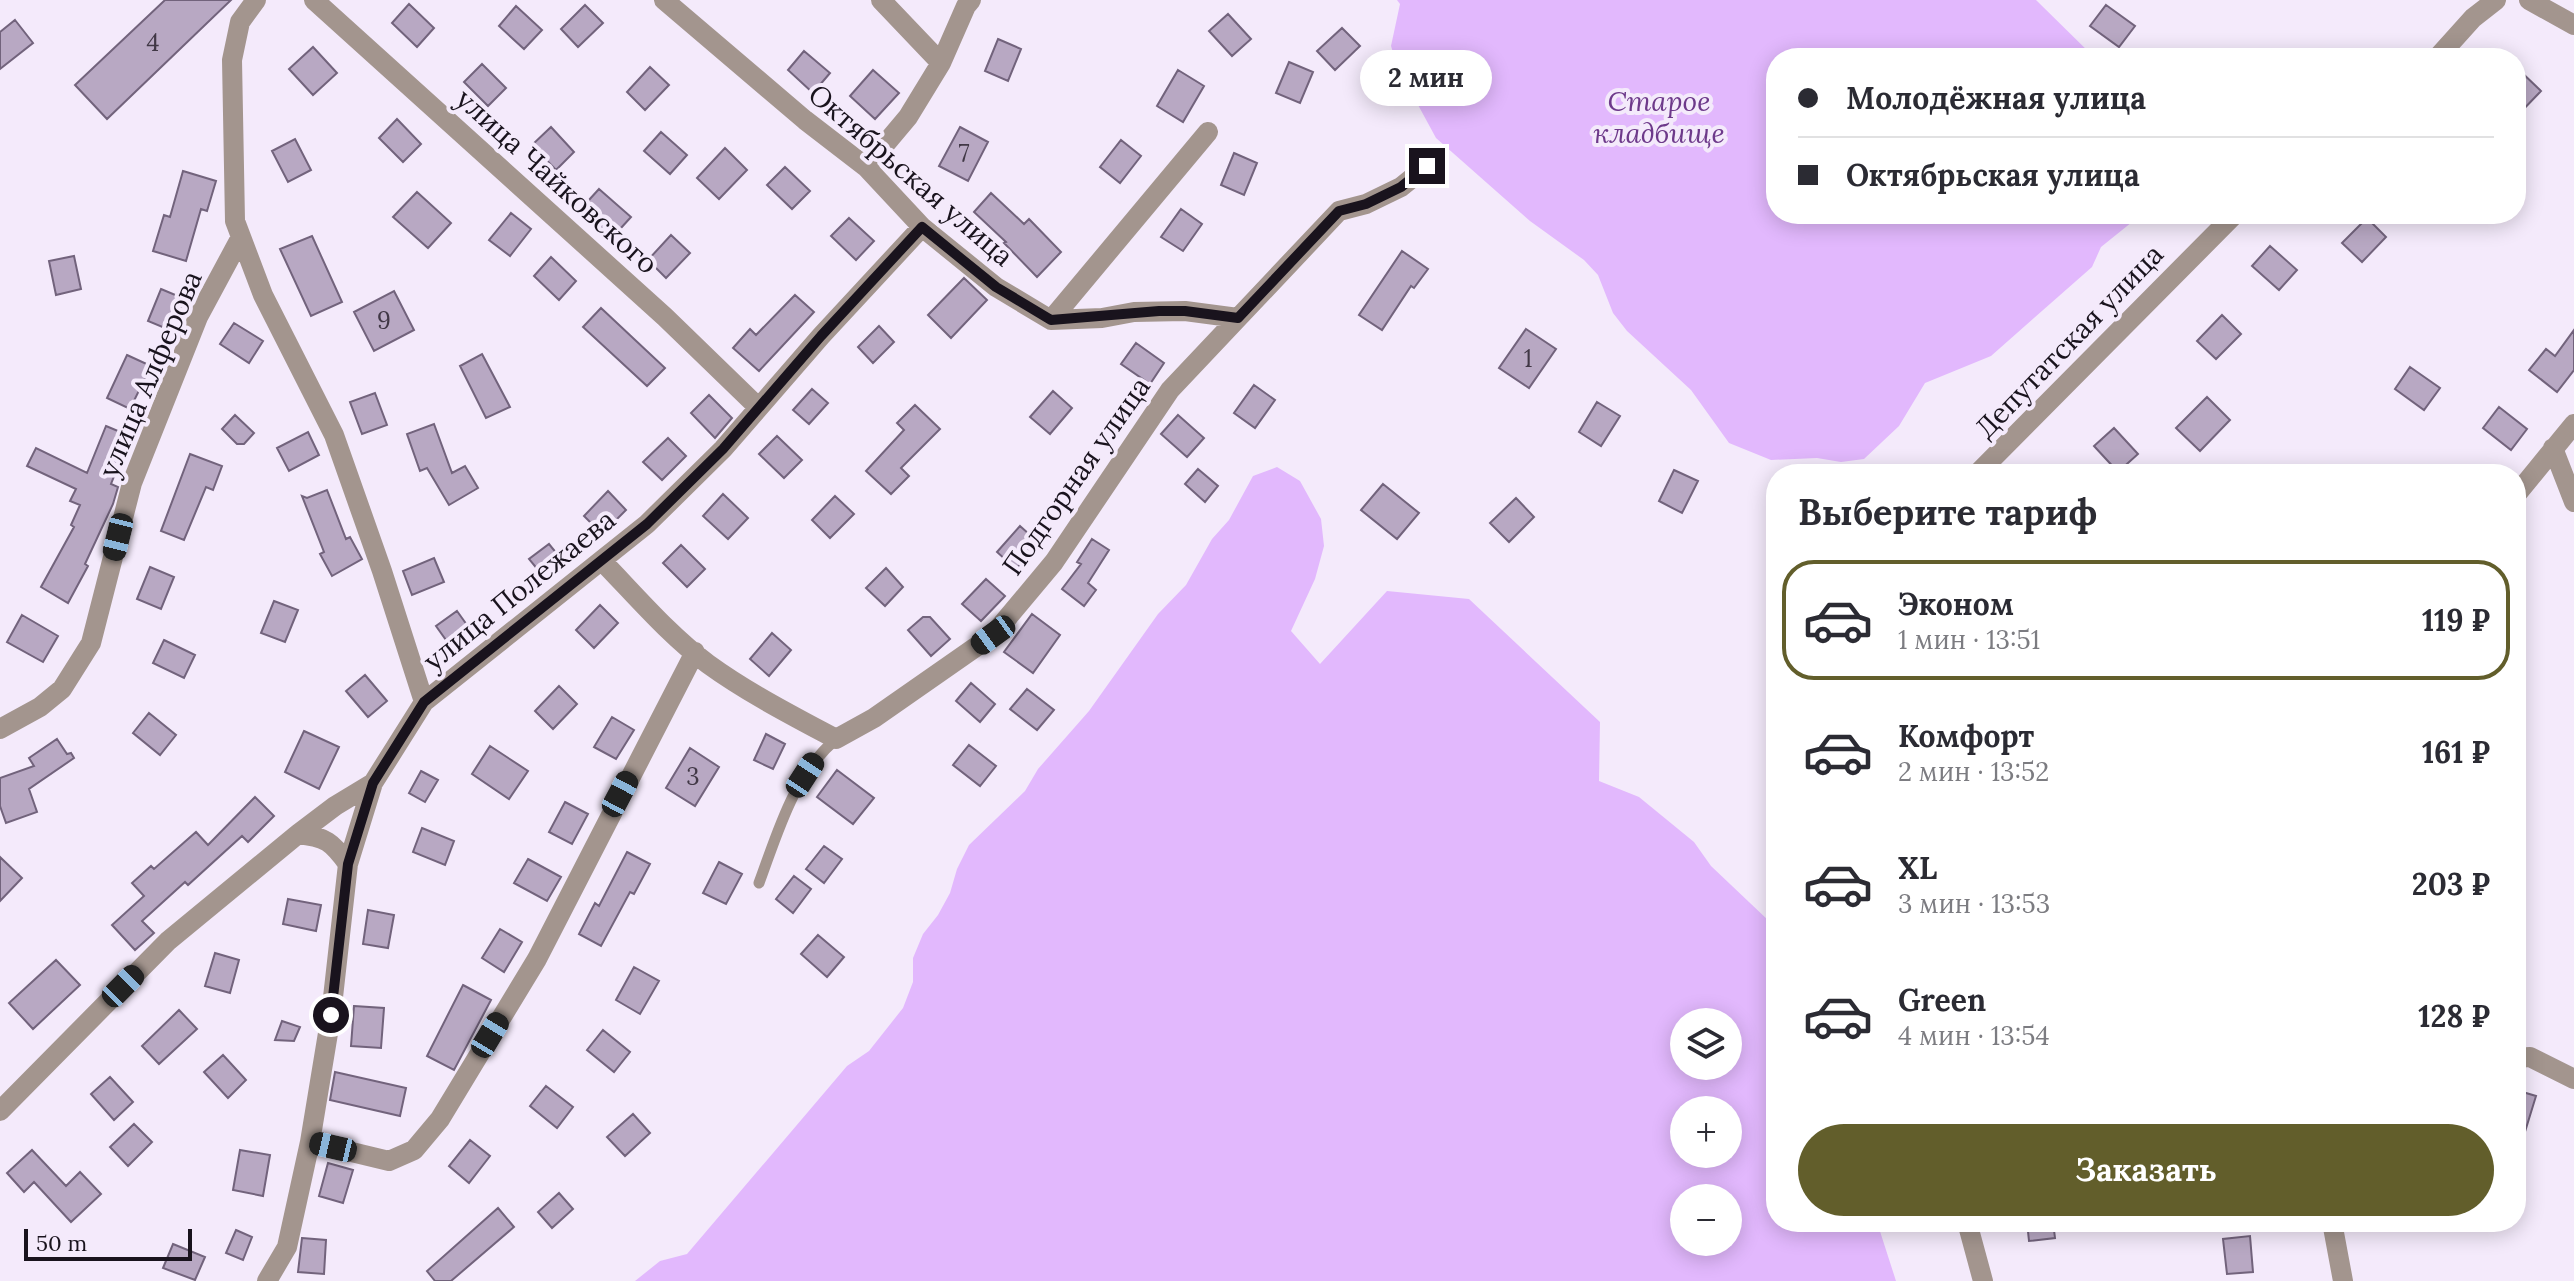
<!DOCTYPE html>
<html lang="ru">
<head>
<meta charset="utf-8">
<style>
	:root { --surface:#fff; --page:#f7f7f7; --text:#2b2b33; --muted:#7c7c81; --line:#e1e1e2; --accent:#625e2b }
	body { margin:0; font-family:Lora,serif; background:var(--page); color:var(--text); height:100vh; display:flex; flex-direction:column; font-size:30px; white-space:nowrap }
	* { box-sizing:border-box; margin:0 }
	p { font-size:26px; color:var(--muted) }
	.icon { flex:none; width:44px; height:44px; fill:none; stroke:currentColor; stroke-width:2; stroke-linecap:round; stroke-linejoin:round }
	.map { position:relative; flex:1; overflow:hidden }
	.side { position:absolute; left:1766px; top:464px; width:760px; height:768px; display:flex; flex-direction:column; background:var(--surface); border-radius:32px; box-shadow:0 4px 20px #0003 }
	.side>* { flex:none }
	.banner { position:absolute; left:1766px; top:48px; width:760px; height:176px; border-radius:32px; box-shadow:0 4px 20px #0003; display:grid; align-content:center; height:176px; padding:0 32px; background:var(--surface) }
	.buttons { position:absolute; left:1670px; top:1008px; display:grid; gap:16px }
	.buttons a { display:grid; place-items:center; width:72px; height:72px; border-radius:50%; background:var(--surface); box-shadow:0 4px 20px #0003; font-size:40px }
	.scale { position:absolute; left:24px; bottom:20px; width:168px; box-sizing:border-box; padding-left:8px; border:4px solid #19131d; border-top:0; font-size:22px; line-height:28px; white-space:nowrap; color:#19131d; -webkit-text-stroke:6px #f4eafb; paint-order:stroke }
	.end { position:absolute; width:36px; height:36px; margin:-18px; border:10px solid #19131d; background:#fff; box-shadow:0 0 0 4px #fff }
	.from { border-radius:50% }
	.bubble { position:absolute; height:56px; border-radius:28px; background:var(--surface); box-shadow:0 4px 20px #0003; font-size:26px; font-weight:700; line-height:56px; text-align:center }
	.car { position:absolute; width:24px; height:48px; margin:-24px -12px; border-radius:10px; box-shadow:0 0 6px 2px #0007; background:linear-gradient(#222 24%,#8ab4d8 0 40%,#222 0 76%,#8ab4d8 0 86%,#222 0) }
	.banner b { display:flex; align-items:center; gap:28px; height:76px; font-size:30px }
	.banner b+b { border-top:2px solid var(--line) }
	.banner i { width:20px; height:20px; background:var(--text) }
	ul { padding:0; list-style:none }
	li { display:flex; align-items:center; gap:24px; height:120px; margin:0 16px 12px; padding:0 16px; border:4px solid transparent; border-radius:32px }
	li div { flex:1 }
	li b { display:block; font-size:30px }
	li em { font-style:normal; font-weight:700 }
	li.on { border-color:var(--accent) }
	li>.icon { width:72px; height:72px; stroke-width:1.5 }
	h2 { padding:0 32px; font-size:36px; line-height:96px }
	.cta { display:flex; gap:16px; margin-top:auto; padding:16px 32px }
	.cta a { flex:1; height:92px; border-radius:48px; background:var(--accent); color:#fff; font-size:32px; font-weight:700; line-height:92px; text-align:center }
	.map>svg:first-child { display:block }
	.green { fill:#e2b8fd; fill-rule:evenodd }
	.building { fill:#b8a8c3; stroke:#72637c; stroke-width:2 }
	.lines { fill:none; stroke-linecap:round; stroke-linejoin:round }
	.service { stroke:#a3958e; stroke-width:11 }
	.minor { stroke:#a3958e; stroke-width:20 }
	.route { stroke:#19131d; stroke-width:10 }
	.labels { text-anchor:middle; stroke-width:8; stroke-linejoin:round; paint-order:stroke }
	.number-label { font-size:24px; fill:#413846 }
	.park-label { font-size:28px; font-style:italic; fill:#6d398a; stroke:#f4eafb }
	.street-label { font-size:28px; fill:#19131d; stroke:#f4eafb }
</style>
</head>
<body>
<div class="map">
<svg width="2574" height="1281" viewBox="0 0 2574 1281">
	<rect width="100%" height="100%" fill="#f4eafb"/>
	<path class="green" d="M1397 0H2036L2095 58H1776V214H2142L2101 247 2092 267 1991 356 1925 383 1899 426 1864 459 1841 462 1817 458 1771 460 1729 443 1691 390 1627 331 1613 313 1598 275 1584 260 1530 221 1436 138 1398 68 1391 46 1400 4Z
		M1277 467 1300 481 1321 519 1324 546 1315 579 1291 631 1320 664 1387 591 1469 599 1600 722 1599 781 1639 797 1694 842 1711 866 1769 921 1766 960 1776 966V1222H1877L1896 1281H635L660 1261 687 1254 847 1066 869 1051 903 1008 913 982V958L923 934 938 915 950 893 957 869 969 845 1025 791 1038 769 1089 711 1158 614 1186 585 1212 539 1229 520 1253 476ZM1728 1022V1066H1684V1022ZM1684 1110H1728V1154H1684ZM1684 1198H1728V1242H1684Z"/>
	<path class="building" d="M165 0H231L107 119 75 85Z
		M409 4 434 28 417 47 392 23Z
		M585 5 603 23 578 47 561 29Z
		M2106 5 2135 26 2119 47 2090 26Z
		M516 6 542 30 524 49 499 26Z
		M1228 14 1251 39 1232 56 1209 31Z
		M15 20 33 43 0 69V32Z
		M1342 28 1360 46 1335 70 1317 51Z
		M998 39 1021 49 1008 81 985 71Z
		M313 47 337 73 313 95 289 69Z
		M804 51 830 73 813 93 788 70Z
		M1289 62 1313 72 1300 103 1276 93Z
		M482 64 506 88 488 106 464 82Z
		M650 67 669 85 645 110 627 92Z
		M2516 67 2541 91 2516 117Z
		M873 70 899 93 875 119 850 96Z
		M1178 70 1204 86 1183 122 1157 106Z
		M397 119 421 144 403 162 379 138Z
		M551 127 574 152 556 170 532 145Z
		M960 127 988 142 968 181 939 166Z
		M661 132 687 155 670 174 644 151Z
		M295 139 311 170 288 182 272 151Z
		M1121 140 1141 156 1120 183 1100 167Z
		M725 148 747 170 719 199 697 178Z
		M1234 153 1257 163 1244 195 1221 185Z
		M785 167 810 191 792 209 767 185Z
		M183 171 216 181 207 211 201 209 186 261 153 251 164 215 170 217Z
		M599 189 631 217 610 240 578 212Z
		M417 192 451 223 428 248 393 217Z
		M991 193 1024 224 1029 219 1061 252 1037 277 1004 243 1006 242 974 212Z
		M1181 209 1202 224 1183 251 1161 237Z
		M511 213 531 229 510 256 489 240Z
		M849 218 874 241 856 260 831 236Z
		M2367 218 2386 237 2362 262 2342 243Z
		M671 235 690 253 666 278 648 260Z
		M312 236 342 302 311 316 280 249Z
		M2270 246 2297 270 2279 290 2252 266Z
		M1402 251 1428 269 1414 288 1411 286 1382 330 1359 315Z
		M74 256 81 289 56 295 49 261Z
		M551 257 576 281 559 300 534 276Z
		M964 278 987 300 951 338 928 315Z
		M161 289 185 299 172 331 148 321Z
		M394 291 414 330 374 351 354 312Z
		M795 295 814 312 759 371 733 348 750 329 756 335Z
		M601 308 665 368 647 386 583 327Z
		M2222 315 2241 334 2216 359 2197 341Z
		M234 323 263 341 249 363 220 344Z
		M879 326 894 342 873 363 858 347Z
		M1526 329 1556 349 1529 388 1499 368Z
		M2574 330V370L2557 392 2529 370 2546 349 2555 356Z
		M1136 343 1164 363 1150 384 1121 364Z
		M482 354 510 407 486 418 460 366Z
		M127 355 151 366 130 409 107 398Z
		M2410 367 2440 388 2424 410 2395 389Z
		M1254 385 1275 400 1255 428 1234 413Z
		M812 389 828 403 809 424 793 410Z
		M1053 391 1072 408 1050 434 1030 417Z
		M375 393 387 425 362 434 350 402Z
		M709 395 732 418 715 438 691 413Z
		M2207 397 2230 420 2200 451 2176 428Z
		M1597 402 1620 416 1601 446 1579 432Z
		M915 405 940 429 901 468 909 476 891 494 866 471 904 430 897 423Z
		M2499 407 2527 429 2511 450 2483 428Z
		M235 415 254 433 244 444H237L222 429Z
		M1178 415 1204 438 1187 457 1161 434Z
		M434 424 452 473 465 466 478 488 449 505 427 468 420 471 407 434Z
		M106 426 130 436 111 484 118 487 113 504 85 564 88 566 68 603 41 587 74 527 71 525 80 505 70 501 76 489 27 466 36 448 87 473Z
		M2114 428 2138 454 2118 472 2094 446Z
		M308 432 319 455 289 471 277 448Z
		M777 436 802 460 784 478 759 454Z
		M668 438 686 456 662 480 643 462Z
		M190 454 222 466 213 490 206 487 184 540 161 531Z
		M1198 469 1218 486 1205 502 1185 484Z
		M1674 470 1698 481 1682 513 1659 501Z
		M1383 484 1419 513 1397 539 1361 510Z
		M327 490 346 539 350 537 362 559 332 576 320 554 324 552 302 496 307 498Z
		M608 491 626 510 602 534 584 516Z
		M723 494 748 518 728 539 703 516Z
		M835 496 854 514 830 538 812 520Z
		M1516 498 1534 517 1509 542 1490 523Z
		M1020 526 1039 543 1016 569 997 552Z
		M1092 539 1109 550 1088 583 1096 590 1084 606 1062 589 1081 564 1077 562Z
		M549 544 562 560 543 576 529 559Z
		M681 545 705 569 687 587 663 563Z
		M434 558 444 582 412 595 403 571Z
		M150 567 174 577 161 609 137 599Z
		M886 568 903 587 885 606 866 588Z
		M986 579 1005 596 981 621 962 604Z
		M274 601 298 610 285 642 261 633Z
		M600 605 618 623 594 648 576 630Z
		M457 611 477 639 456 654 436 626Z
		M1032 614 1060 635 1033 673 1004 652Z
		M22 615 58 636 43 662 7 642Z
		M923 617H930L950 639 931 656 908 630Z
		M772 633 791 650 769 676 750 659Z
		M164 640 195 655 184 678 153 663Z
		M365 675 387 701 368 717 346 691Z
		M971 683 995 704 980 722 956 701Z
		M559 686 577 704 553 729 535 711Z
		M1027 689 1054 710 1037 730 1010 709Z
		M149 713 176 735 160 755 133 733Z
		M612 717 634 730 616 759 594 747Z
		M304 731 339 747 319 789 285 772Z
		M766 734 785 744 773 769 754 760Z
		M57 739 67 754 71 753 74 758 29 789 37 812 6 823 0 806V778L34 766 29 758Z
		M969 745 996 766 980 786 953 765Z
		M490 746 528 771 509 799 472 774Z
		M690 748 719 767 695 806 666 788Z
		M837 770 874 798 853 824 817 797Z
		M421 771 438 780 425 802 409 793Z
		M255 797 274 816 248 842 242 836 188 885 185 882 142 921 154 933 135 950 112 925 144 896 132 883 151 866 154 869 196 832 208 845Z
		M565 802 588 814 572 844 549 832Z
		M422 828 454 841 445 865 413 852Z
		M824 846 842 859 824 883 806 869Z
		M627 852 650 864 634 894 630 892 601 946 579 934 595 903 599 906Z
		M0 857 22 878 0 901Z
		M528 859 561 877 547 901 514 883Z
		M719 862 742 874 726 904 703 893Z
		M794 876 811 889 793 913 776 899Z
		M288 899 321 905 316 931 283 924Z
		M368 910 394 915 388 948 363 944Z
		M500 929 522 942 504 972 482 958Z
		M818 935 844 957 827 977 801 954Z
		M215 953 239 960 230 993 205 986Z
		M56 960 80 985 33 1029 9 1003Z
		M634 967 659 981 640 1014 616 1000Z
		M463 985 491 1000 454 1070 427 1056Z
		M354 1006 384 1008 381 1048 351 1046Z
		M179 1010 197 1029 159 1064 142 1046Z
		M282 1021 300 1027 294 1041 275 1040Z
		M603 1030 630 1052 614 1072 587 1050Z
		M223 1055 246 1080 228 1098 204 1072Z
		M335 1072 406 1088 400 1116 330 1100Z
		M110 1077 133 1102 114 1120 91 1094Z
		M546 1086 573 1107 557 1128 530 1106Z
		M2516 1090 2536 1096 2520 1148 2516 1147Z
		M633 1114 650 1133 625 1156 607 1137Z
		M134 1124 152 1142 128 1166 110 1147Z
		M470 1140 490 1156 469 1183 449 1166Z
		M32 1150 66 1186 80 1172 101 1194 71 1222 34 1182 24 1192 7 1173Z
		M240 1150 270 1155 263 1196 233 1190Z
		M328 1163 353 1170 343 1203 319 1196Z
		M559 1193 573 1209 552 1228 538 1212Z
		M498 1208 514 1227 451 1281H435L427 1271Z
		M2027 1222H2053L2055 1238 2029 1241Z
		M236 1230 252 1237 243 1260 226 1253Z
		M2250 1236 2253 1272 2227 1274 2223 1239Z
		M302 1238 326 1240 324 1274 298 1272Z
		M173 1244 205 1257 195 1280 163 1268Z"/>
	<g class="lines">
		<path class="service" d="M759 883C778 832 793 776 836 739"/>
		<path class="minor" d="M256 0 240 22 232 60 235 221 263 295 334 435 382 571 424 702
			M314 0 665 317 758 407
			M664 0 805 120 866 167 922 227 996 287 1051 320 1102 318 1134 312 1185 311 1238 318 1339 211 1366 204 1401 187 1427 166
			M881 0 941 63
			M2529 0 2574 25
			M2437 58 2473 18 2496 0
			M866 167 908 117 941 63 966 6 971 0
			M1051 320 1208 132
			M2553 448 2574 502
			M1977 474 2235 214
			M2516 495 2574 424
			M602 561C636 596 669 635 708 664 748 693 793 716 836 739L874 718 993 635 1054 562 1170 390 1238 318
			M0 729 40 707 62 689 91 643 132 483 198 317 241 237
			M298 834C326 837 332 842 348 864
			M2516 1058 2530 1057 2574 1079
			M0 1111 168 941 298 834 335 806 373 783 424 702 647 524 723 449 821 336 922 227
			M310 1142 389 1161 414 1150 440 1119 537 959 695 652
			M1967 1222 1983 1281
			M2332 1222 2343 1281
			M267 1281 287 1247 310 1142 331 1015 348 864 373 783"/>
	</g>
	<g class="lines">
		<path class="route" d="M331 1015 348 864 373 783 424 702 647 524 723 449 821 336 922 227 996 287 1051 320 1159 311H1185L1238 318 1339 211 1366 204 1401 187 1427 166"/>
	</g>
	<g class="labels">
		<g class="number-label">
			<text x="153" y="51">4</text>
			<text x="964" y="162">7</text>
			<text x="384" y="329">9</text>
			<text x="1528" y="367">1</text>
			<text x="693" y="785">3</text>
		</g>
		<g class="park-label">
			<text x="1659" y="111">Старое<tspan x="1659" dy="32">кладбище</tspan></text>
		</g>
		<g class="street-label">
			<text transform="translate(911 175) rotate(41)" y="10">Октябрьская улица</text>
			<text transform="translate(557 181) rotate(42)" y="10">улица Чайковского</text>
			<text transform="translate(2069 341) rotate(-46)" y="10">Депутатская улица</text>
			<text transform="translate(150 374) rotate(-67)" y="10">улица Алферова</text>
			<text transform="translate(1076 476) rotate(-55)" y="10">Подгорная улица</text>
			<text transform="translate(519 590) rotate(-39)" y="10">улица Полежаева</text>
		</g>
	</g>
</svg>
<div class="buttons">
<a><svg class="icon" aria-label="layers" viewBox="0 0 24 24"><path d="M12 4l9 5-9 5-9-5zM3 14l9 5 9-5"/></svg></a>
<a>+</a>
<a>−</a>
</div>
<div class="scale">50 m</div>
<i class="end from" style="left:331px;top:1015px"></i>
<i class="end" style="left:1427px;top:166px"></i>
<div class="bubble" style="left:1360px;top:50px;width:132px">2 мин</div>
<i class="car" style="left:118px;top:537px;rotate:194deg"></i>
<i class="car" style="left:993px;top:635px;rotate:234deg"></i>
<i class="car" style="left:805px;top:775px;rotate:33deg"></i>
<i class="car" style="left:620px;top:794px;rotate:28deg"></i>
<i class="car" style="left:123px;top:986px;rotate:45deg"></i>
<i class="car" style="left:490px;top:1035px;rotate:31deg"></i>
<i class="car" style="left:333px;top:1147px;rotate:283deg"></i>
<div class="banner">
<b><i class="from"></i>Молодёжная улица</b>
<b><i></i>Октябрьская улица</b>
</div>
<section class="side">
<h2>Выберите тариф</h2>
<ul>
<li class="on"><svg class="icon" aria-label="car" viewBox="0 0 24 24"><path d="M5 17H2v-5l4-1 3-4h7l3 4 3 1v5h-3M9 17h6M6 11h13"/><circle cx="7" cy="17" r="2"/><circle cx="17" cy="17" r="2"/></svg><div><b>Эконом</b><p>1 мин · 13:51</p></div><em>119 ₽</em></li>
<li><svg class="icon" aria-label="car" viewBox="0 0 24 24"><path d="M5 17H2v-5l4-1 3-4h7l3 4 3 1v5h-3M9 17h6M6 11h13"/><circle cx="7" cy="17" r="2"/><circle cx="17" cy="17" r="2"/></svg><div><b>Комфорт</b><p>2 мин · 13:52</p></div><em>161 ₽</em></li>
<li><svg class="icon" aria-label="car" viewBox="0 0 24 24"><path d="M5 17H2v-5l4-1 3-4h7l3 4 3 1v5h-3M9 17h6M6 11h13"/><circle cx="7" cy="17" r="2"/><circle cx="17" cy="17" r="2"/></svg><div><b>XL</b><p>3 мин · 13:53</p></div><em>203 ₽</em></li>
<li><svg class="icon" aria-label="car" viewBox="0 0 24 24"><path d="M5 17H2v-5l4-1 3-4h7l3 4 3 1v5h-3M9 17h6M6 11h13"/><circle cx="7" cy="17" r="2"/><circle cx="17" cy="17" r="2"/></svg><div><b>Green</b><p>4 мин · 13:54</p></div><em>128 ₽</em></li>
</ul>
<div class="cta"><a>Заказать</a></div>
</section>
</div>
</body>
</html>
